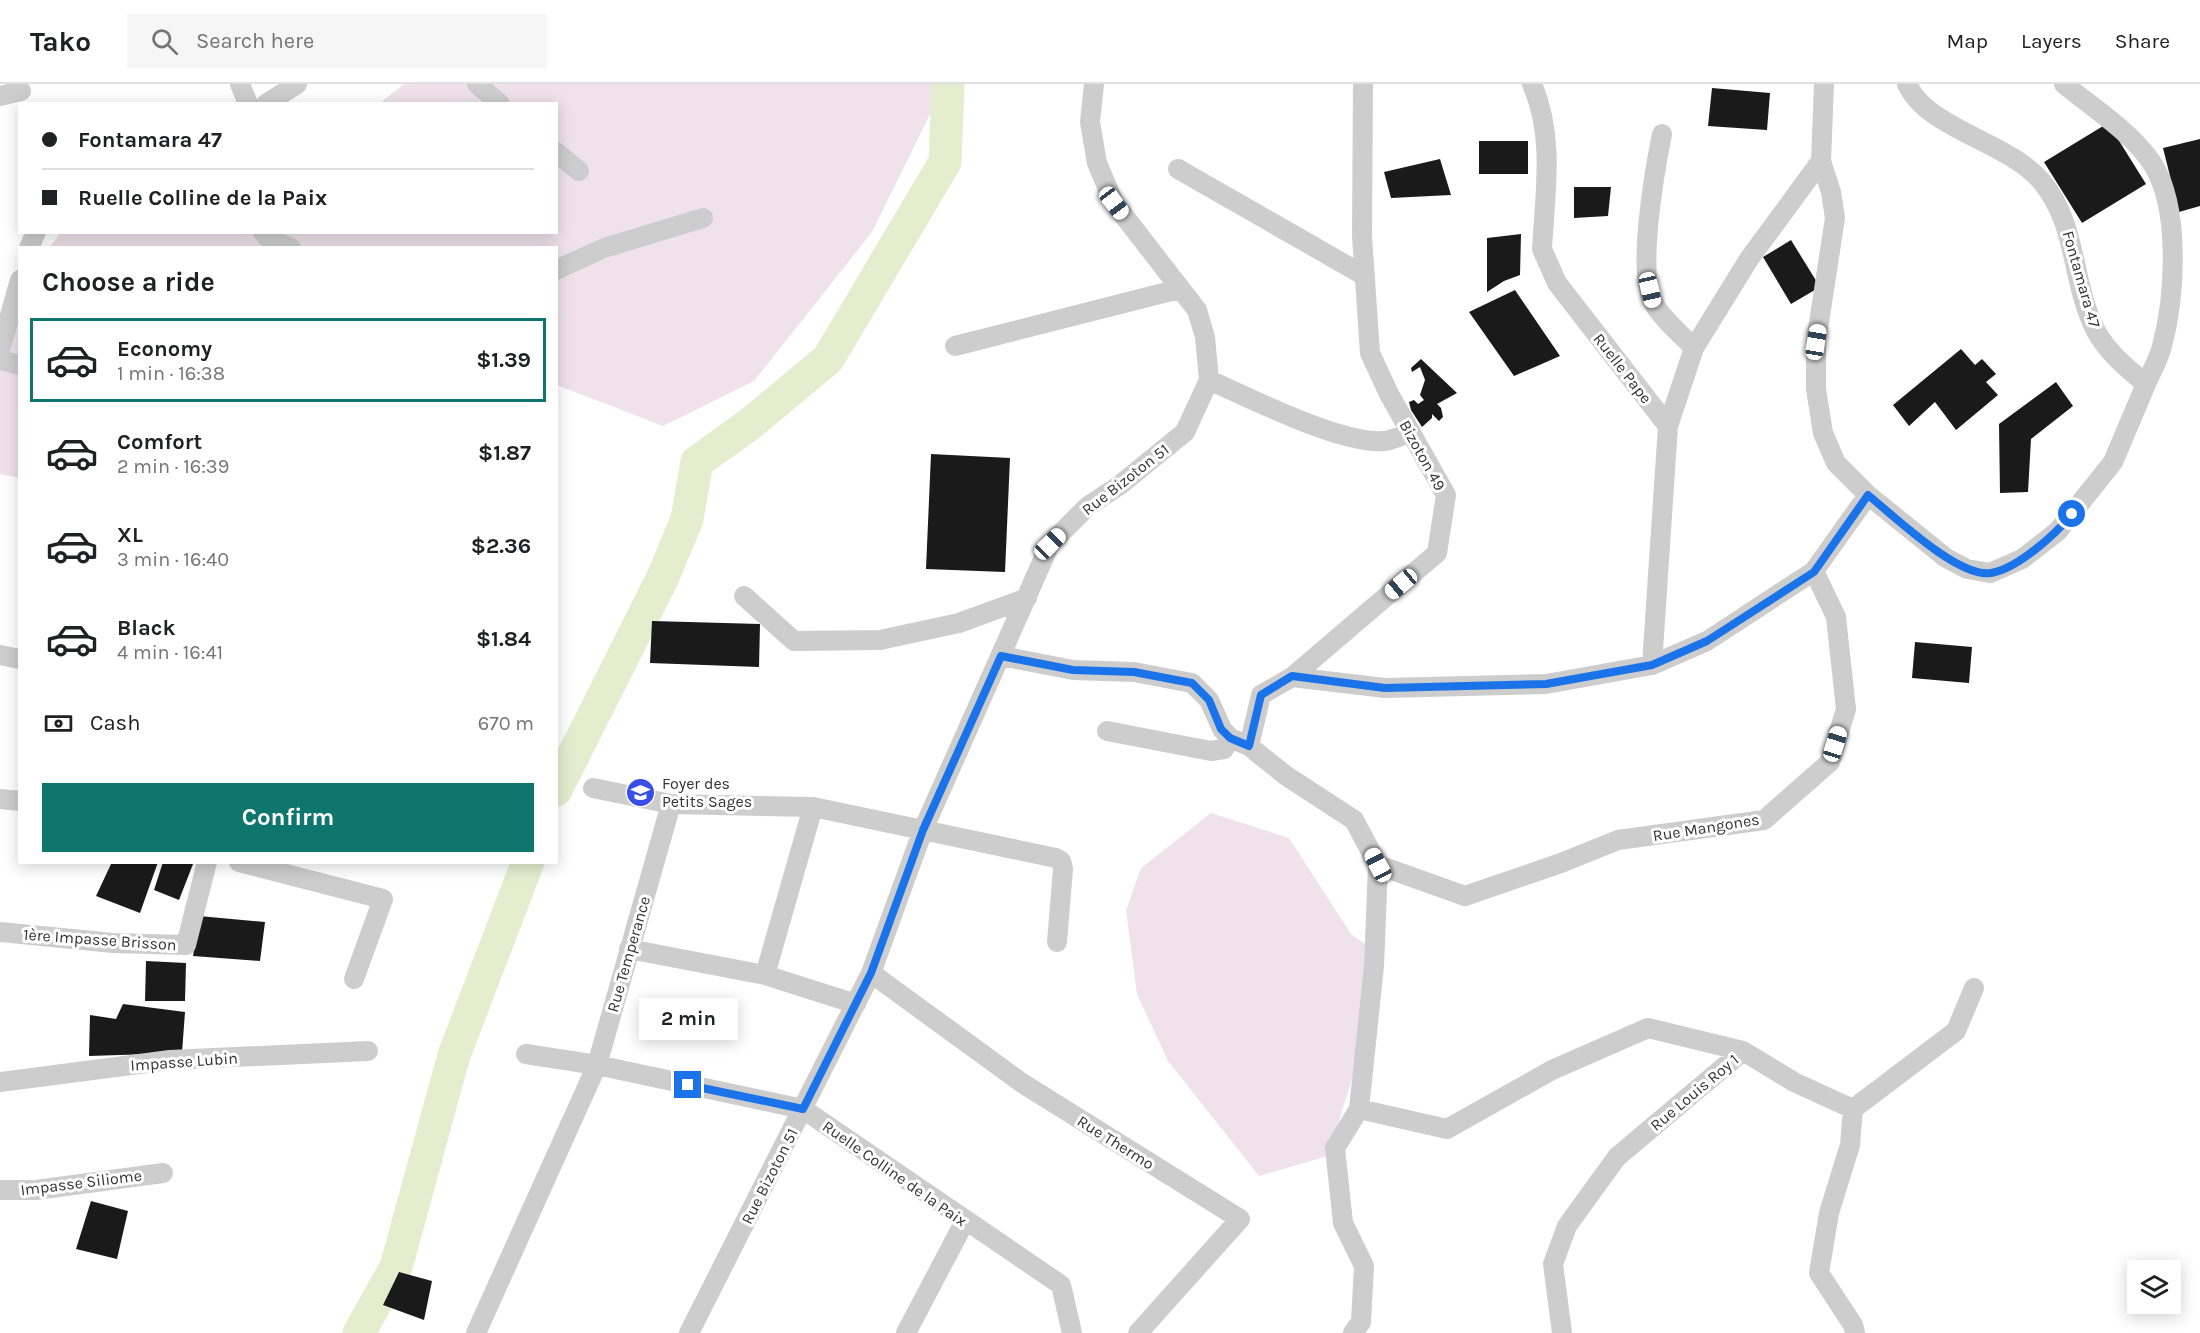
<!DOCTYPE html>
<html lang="en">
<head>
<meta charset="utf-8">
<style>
	:root { --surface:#fff; --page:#f6f6f6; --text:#202124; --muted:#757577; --line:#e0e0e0; --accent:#0f766e }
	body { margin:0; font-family:Karla,sans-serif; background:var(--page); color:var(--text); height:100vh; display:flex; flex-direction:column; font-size:22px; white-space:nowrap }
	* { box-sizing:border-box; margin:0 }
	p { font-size:20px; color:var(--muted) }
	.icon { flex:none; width:33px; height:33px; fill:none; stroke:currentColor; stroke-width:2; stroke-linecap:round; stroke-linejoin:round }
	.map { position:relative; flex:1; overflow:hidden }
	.drawer { position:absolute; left:18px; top:162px; width:540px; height:618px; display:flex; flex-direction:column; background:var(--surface); border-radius:0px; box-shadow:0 3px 15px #0003 }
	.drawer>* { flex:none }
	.top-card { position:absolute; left:18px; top:18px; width:540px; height:132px; border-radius:0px; box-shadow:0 3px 15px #0003; display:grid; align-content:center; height:132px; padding:0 24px; background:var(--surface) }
	.tools { position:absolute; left:2127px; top:1176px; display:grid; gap:12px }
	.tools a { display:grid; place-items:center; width:54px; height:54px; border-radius:0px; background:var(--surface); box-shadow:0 3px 15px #0003; font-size:30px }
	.end { position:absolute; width:27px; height:27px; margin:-14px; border:8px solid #1a73e8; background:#fff; box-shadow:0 0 0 3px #fff }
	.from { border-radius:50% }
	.bubble { position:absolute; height:42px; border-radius:0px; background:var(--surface); box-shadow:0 3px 15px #0003; font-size:20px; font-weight:700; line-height:42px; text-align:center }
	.car { position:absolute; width:18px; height:36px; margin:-18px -9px; border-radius:8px; box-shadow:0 0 4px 2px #0007; background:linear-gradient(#fff 24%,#345 0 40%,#fff 0 76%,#345 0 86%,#fff 0) }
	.top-card b { display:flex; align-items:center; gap:21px; height:57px; font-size:22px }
	.top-card b+b { border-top:2px solid var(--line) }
	.top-card i { width:15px; height:15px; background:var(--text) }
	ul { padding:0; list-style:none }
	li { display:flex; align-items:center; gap:18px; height:84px; margin:0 12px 9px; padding:0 12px; border:3px solid transparent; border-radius:0px }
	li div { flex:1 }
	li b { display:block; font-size:22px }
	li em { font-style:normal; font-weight:700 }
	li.current { border-color:var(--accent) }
	li>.icon { width:54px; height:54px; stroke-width:1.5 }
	h2 { padding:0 24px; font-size:27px; line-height:72px }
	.pay { display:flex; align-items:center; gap:15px; height:66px; padding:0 24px; font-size:22px }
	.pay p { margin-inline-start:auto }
	.primary-button { display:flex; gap:12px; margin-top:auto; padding:12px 24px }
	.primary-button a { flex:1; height:69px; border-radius:0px; background:var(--accent); color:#fff; font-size:24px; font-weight:700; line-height:69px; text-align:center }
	header { display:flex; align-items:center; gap:36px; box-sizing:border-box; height:84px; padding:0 30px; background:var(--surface); border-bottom:2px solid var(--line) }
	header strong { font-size:28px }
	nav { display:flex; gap:33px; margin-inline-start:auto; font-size:21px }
	.search { width:420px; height:54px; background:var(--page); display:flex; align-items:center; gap:15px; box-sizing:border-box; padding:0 21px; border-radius:0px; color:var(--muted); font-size:22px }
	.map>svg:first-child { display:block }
	.green { fill:#efe2ea }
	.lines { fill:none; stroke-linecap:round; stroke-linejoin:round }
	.river { stroke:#e4eecf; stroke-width:33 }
	.building { fill:#1a1a1a }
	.minor { stroke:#cdcdcd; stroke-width:20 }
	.route { stroke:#1a73e8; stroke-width:8 }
	.labels { text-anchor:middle; stroke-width:6; stroke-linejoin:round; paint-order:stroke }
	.street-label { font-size:16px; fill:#333; stroke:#fff }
	.poi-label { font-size:16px; fill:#333; stroke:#fff; text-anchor:start }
</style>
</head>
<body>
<header>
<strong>Tako</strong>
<div class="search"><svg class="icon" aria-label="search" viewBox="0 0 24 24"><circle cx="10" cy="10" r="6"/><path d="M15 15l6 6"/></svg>Search here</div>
<nav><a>Map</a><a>Layers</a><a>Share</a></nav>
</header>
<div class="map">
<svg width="2200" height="1249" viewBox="0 0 2200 1249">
	<rect width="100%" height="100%" fill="#fff"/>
	<path class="green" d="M404 0H945L872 148 754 297 663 342 557 301 556 164H49L61 148H556V20L380 19Z
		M19 198V394L0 390V256Z
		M1211 729 1289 754 1351 850 1383 873 1371 933 1328 1072 1259 1092 1168 977 1137 910 1126 826 1141 784Z"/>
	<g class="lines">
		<path class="river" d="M556 706 663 493 687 435 697 378 750 340 828 275 945 78 948 3
			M359 1249 396 1183 454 971 528 778"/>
	</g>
	<path class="building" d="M1712 4 1770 9 1767 46 1708 42Z
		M2108 39 2146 100 2082 139 2044 78Z
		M2200 55V122L2179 128 2163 64Z
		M1479 57H1528V90H1479Z
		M1440 75 1451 111 1391 114 1384 88Z
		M1574 103H1611L1608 132 1574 134Z
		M1521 150 1520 191 1504 197 1487 208V154Z
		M1791 156 1820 203 1791 220 1763 173Z
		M1515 206 1560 272 1514 292 1469 228Z
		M1961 265 1975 281 1982 275 1996 290 1986 298 1998 311 1956 346 1935 318 1909 342 1893 321Z
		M1421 275 1457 309 1437 320 1441 324 1443 333 1439 337 1432 330V334L1422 343 1411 326 1409 318 1414 316 1418 320 1424 316 1420 311 1425 296 1420 283 1412 288 1411 284Z
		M2056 298 2073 322 2031 355 2028 408 2000 409 1999 340Z
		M931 370 1010 374 1005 488 926 485Z
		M652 537 760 540 759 583 650 579Z
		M1915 558 1972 563 1969 599 1912 594Z
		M112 778H158L140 829 96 812Z
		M163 778 193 780 179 816 154 806Z
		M199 832 265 838 260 877 193 872Z
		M146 877 186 879 185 917H145Z
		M123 920 185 928 182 969 89 972 90 931 116 935Z
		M91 1117 128 1127 117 1175 76 1165Z
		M399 1188 432 1197 424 1236 383 1221Z"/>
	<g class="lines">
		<path class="minor" d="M240 0 248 20
			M477 0 500 20
			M1363 0 1362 152 1370 269 1389 310 1446 411 1437 469 1292 593 1261 611 1249 662 1285 691 1354 736 1378 781
			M1532 0C1555 53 1545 109 1542 165L1557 199 1668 342 1652 581
			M1824 0 1821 77 1831 108 1835 134 1816 258V305L1823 349 1836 379 1868 411 1946 474 1967 485 1990 489 2022 475 2058 447 2113 378 2146 300C2127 284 2108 269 2096 247 2071 199 2078 141 2042 98 2008 57 1928 46 1907 0
			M2064 0C2093 24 2130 47 2152 79 2181 124 2175 213 2162 262 2159 275 2151 288 2146 300
			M0 12 21 7
			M266 20 297 0
			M1662 50C1655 85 1636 190 1654 220 1663 236 1681 250 1694 264
			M556 68 579 87
			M1178 85 1365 192
			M263 148 268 154 291 164
			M29 164 36 148
			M556 186 604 164 703 134
			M955 262 1179 205
			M0 266 20 196
			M0 276 20 281
			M1209 296C1250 314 1342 361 1384 357 1393 356 1403 351 1411 348
			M1668 342 1694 264 1749 175 1821 77
			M744 512 794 557 880 556 959 539 1027 514
			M0 571 20 575
			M1001 572 1073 586 1134 588 1192 599 1209 616 1222 645 1230 654 1249 662
			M1292 593 1385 604 1546 600 1652 581 1707 557 1814 487 1868 411
			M1107 647 1211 667 1224 665 1230 654
			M593 704 671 720
			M0 715 20 717
			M239 778 383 815 354 895
			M1378 781 1465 812 1561 779 1618 756 1764 736 1830 678 1846 625 1836 533 1814 487
			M0 848 113 859 186 861 207 778
			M629 865 765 891 856 920
			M871 889 1022 999 1240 1135 1138 1249
			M765 891 813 723
			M1743 967 1794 998 1853 1025 1850 1061 1829 1129 1819 1189 1853 1241 1855 1249
			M526 970 597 981 803 1025 1061 1201 1072 1249
			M0 998 170 976 368 967
			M1359 1025 1447 1045 1552 986 1648 944 1743 967 1617 1073 1567 1142 1553 1180 1562 1249
			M1853 1025 1956 947 1974 904
			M0 1106H36L163 1089
			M476 1249 597 981 671 720 813 723 1056 774 1061 777 1063 785 1057 858
			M689 1249 871 889 923 746 1050 460 1088 422 1120 401 1185 348 1209 296 1205 253 1197 226 1114 119 1097 79 1090 38 1094 0
			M906 1249 965 1137
			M1353 1249 1361 1238 1364 1182 1343 1139 1335 1064 1359 1025 1374 882 1378 781"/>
	</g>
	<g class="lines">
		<path class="route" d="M688 1001 803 1025 871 889 923 746 1001 572 1073 586 1134 588 1192 599 1209 616 1221 645 1230 654 1249 662 1261 611 1292 592 1385 604 1546 600 1652 581 1707 557 1814 488 1868 411C1894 432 1958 494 1991 489 2017 485 2056 450 2072 430"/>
	</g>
	<defs>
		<symbol id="school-disc" viewBox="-11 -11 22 22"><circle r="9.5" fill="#384ee7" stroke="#fff"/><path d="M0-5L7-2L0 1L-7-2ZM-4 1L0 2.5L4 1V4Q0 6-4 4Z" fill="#fff"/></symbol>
	</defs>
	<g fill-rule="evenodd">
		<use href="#school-disc" x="624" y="692" width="33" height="33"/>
	</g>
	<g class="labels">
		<g class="street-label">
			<text transform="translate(2082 195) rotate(74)" y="6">Fontamara 47</text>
			<text transform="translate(1623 284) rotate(52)" y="6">Ruelle Pape</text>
			<text transform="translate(1423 371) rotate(61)" y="6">Bizoton 49</text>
			<text transform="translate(1125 395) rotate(-38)" y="6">Rue Bizoton 51</text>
			<text transform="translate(1706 743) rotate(-9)" y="6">Rue Mangones</text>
			<text transform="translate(100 855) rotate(4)" y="6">1ère Impasse Brisson</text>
			<text transform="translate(628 870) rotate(-74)" y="6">Rue Temperance</text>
			<text transform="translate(184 977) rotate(-4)" y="6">Impasse Lubin</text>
			<text transform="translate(1694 1008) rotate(-40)" y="6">Rue Louis Roy 1</text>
			<text transform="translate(1116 1058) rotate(32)" y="6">Rue Thermo</text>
			<text transform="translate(895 1089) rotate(35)" y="6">Ruelle Colline de la Paix</text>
			<text transform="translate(769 1092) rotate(-63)" y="6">Rue Bizoton 51</text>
			<text transform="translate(81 1098) rotate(-7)" y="6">Impasse Siliome</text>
		</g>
		<g class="poi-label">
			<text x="662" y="705">Foyer des<tspan x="662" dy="18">Petits Sages</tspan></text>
		</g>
	</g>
</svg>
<div class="tools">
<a><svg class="icon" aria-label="layers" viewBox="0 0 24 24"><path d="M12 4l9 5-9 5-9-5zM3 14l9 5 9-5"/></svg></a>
</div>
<i class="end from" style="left:2072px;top:430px"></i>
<i class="end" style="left:688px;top:1001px"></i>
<div class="bubble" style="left:639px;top:914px;width:99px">2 min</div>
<i class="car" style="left:1114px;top:119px;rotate:143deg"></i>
<i class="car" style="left:1650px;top:206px;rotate:167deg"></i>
<i class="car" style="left:1816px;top:258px;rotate:9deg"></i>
<i class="car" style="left:1050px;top:460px;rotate:45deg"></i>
<i class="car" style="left:1401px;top:500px;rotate:230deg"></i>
<i class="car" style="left:1835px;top:660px;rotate:17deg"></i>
<i class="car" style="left:1378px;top:781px;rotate:332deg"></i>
<div class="top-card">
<b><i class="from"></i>Fontamara 47</b>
<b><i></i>Ruelle Colline de la Paix</b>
</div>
<section class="drawer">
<h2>Choose a ride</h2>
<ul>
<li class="current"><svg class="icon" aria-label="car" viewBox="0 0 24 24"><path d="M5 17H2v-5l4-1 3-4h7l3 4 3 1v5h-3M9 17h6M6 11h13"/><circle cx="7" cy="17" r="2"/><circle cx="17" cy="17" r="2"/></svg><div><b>Economy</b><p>1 min · 16:38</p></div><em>$1.39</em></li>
<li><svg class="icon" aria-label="car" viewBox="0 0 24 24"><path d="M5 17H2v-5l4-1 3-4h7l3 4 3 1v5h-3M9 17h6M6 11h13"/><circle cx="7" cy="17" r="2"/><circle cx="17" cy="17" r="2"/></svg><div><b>Comfort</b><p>2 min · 16:39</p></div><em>$1.87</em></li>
<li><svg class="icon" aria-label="car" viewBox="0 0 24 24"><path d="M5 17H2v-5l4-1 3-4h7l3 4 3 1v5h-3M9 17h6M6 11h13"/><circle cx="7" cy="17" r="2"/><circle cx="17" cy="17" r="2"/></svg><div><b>XL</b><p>3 min · 16:40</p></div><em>$2.36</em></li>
<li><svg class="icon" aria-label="car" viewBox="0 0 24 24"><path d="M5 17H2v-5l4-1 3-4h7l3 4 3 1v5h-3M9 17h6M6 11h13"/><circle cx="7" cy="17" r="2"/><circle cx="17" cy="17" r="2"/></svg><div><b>Black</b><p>4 min · 16:41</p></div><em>$1.84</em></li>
</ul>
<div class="pay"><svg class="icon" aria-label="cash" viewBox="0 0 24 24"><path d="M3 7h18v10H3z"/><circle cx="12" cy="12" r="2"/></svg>Cash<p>670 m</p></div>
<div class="primary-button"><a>Confirm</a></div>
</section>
</div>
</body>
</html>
